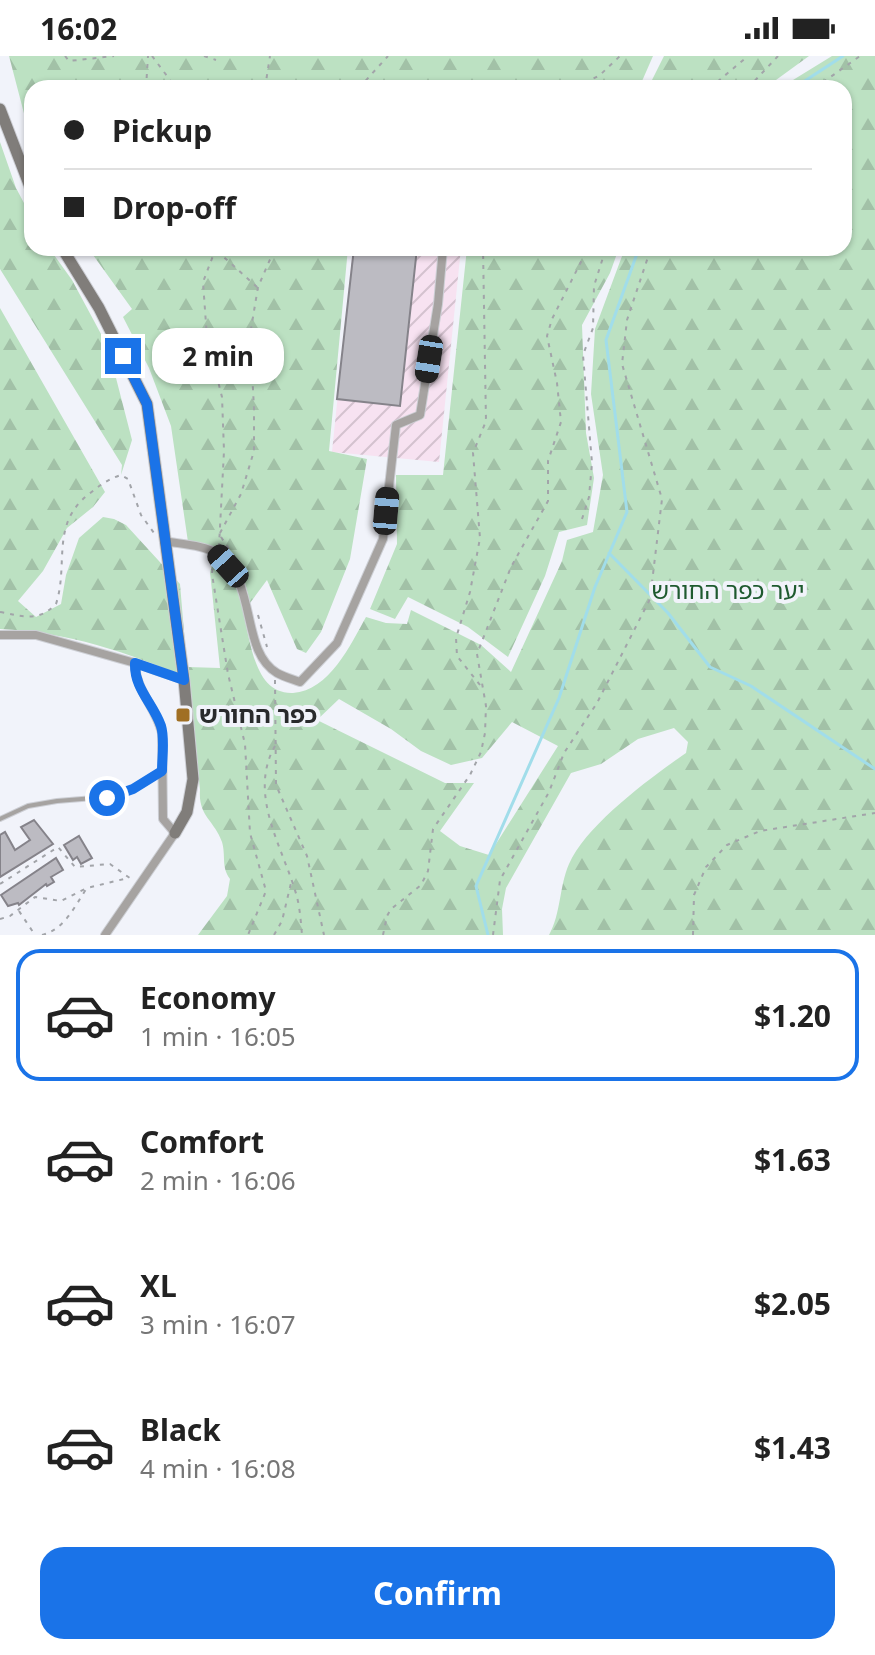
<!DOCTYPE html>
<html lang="en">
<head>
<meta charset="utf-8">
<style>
	:root { --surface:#fff; --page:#f2f2f2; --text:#222; --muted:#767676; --line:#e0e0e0; --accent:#1a73e8 }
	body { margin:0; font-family:"Noto Sans","Noto Sans Hebrew",sans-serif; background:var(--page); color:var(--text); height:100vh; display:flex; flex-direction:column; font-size:30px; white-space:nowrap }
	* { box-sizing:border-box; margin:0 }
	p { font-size:26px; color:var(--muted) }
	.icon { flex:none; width:44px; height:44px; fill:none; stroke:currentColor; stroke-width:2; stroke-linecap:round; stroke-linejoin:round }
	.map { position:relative; height:879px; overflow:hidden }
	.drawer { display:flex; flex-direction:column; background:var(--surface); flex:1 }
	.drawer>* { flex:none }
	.banner { position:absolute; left:24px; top:24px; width:828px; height:176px; border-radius:24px; box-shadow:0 2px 6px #0004; display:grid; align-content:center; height:176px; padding:0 40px; background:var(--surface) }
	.end { position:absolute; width:36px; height:36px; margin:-18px; border:10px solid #1a73e8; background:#fff; box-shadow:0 0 0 4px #fff }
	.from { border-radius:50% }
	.bubble { position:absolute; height:56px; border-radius:24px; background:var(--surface); box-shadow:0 2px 6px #0004; font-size:26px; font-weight:700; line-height:56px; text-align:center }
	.car { position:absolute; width:24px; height:48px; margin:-24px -12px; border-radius:10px; box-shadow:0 0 6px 2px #0007; background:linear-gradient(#222 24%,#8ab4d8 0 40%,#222 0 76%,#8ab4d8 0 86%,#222 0) }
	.banner b { display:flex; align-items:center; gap:28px; height:76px; font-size:30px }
	.banner b+b { border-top:2px solid var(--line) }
	.banner i { width:20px; height:20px; background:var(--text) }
	ul { padding:14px 0 0; list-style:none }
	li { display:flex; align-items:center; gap:24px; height:132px; margin:0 16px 12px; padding:0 24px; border:4px solid transparent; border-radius:24px }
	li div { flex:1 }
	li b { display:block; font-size:30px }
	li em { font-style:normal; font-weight:700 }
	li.selected { border-color:var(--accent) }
	li>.icon { width:72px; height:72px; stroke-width:1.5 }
	.button { display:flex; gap:16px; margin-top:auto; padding:16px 40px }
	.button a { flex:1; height:92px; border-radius:24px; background:var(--accent); color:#fff; font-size:32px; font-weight:700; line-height:92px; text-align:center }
	.status { display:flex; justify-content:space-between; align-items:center; height:56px; padding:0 40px; background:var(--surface); direction:ltr }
	.status svg { height:22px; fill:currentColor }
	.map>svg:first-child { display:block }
	.industrial { fill:url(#industrial-furrows) }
	.forest { fill:url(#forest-firs); fill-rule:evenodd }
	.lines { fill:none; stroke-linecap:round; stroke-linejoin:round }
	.stream { stroke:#a1ddea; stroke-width:3 }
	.building { fill:#bcbbc2; stroke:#85838a; stroke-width:2 }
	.service-casing { stroke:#cdcfd5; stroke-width:6 }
	.minor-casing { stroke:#cdcfd5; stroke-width:10 }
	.secondary-casing { stroke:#cdcfd5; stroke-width:13 }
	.path { stroke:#a2a4a9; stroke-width:2; stroke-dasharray:4 6; stroke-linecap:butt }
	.service { stroke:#a6a3a1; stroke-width:4 }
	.minor { stroke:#a6a3a1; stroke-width:8 }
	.secondary { stroke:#807d7a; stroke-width:11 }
	.route { stroke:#1a73e8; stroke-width:10 }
	.poi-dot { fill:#a06f23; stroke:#f1f3fa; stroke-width:3 }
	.labels { text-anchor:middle; stroke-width:8; stroke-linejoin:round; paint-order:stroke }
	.park-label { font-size:24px; fill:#1e5a2f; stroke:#f1f3fa }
	.poi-label { font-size:24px; font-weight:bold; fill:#292a2c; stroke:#f1f3fa; text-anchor:start }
</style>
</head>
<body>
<div class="status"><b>16:02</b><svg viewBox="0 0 49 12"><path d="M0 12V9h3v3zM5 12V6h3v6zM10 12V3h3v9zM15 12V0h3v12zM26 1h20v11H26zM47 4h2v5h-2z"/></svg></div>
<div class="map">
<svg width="875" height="879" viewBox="0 0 875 879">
	<defs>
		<pattern id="industrial-furrows" width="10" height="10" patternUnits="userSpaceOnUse" patternTransform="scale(2)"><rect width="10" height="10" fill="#f7e2f1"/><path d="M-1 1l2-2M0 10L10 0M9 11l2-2" fill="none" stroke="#d4c2cf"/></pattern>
		<pattern id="forest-firs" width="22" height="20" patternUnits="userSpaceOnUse" patternTransform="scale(2)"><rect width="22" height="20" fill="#bce1c2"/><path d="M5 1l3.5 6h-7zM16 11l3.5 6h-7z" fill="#a2c1a7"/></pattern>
	</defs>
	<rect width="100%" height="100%" fill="#f1f3fa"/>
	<path class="industrial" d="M353 192H461L439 406 332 396Z"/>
	<path class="forest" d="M9 0H653L639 32H32V88Z
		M664 0H809L765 32H648Z
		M832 0H875V879H549C561 858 559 831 569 808 586 769 650 722 686 697L688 686 674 672 638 683 601 708 571 717 506 832 502 853 503 879H198L227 840 230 823C221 811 226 800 222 786 214 764 198 760 200 734L189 623C128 596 67 576 0 573V252L105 436 93 451 67 472 43 515 18 545 36 561 61 548 66 519 79 482 103 461 114 463 126 469 180 528 187 611 220 612 210 516 213 507C218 510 225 512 228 516 253 546 241 639 293 637 329 635 351 588 366 561L386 567 407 568 411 554 481 589 511 616 562 505 567 484 593 476 603 419 591 338 595 273 625 192H844V32H780ZM339 643 391 673 421 695 451 709 482 702 512 666 558 690 489 799 460 790 440 775 474 727H445L317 664Z
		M0 86 16 132 32 162V192H49L72 224 108 291 132 384 121 419 122 409 0 213Z
		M88 192H348L329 395 367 403 350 503 321 576 306 597 297 593 267 524 250 547 243 518 223 493 188 486 171 370 149 312 123 261 132 253Z
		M467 192H619L610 217 582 269 586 377 594 422 587 469 559 476 545 520 508 601 468 571 408 541 395 563 370 553 397 488 396 419H443Z"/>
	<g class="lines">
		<path class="stream" d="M794 32 843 0
			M609 497 668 557 710 611 751 630 875 713
			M488 879 476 830 559 642 595 531 627 456 606 284 639 192"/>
	</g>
	<path class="building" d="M354 192H417L400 350 337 343Z
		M34 764 53 788 0 821V779L5 776 15 794 30 784 21 771Z
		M79 780 92 802 81 808 77 801 73 804 64 789Z
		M56 802 63 814 51 821 54 826 47 830 46 828 19 849 18 847 8 850 1 839Z"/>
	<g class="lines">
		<defs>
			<path id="service" d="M0 763 28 750 57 745 119 740 162 715"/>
			<path id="minor" d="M164 485C179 488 205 489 218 498 258 527 240 595 277 617 284 621 292 623 300 626L337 587 383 483 396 369 420 359 438 248 443 192
				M0 579H36L135 607 184 624
				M105 879 175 777 163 763 162 677C156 651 135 634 135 607"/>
			<path id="secondary" d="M0 53 32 136
				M62 192 99 252 147 348 184 624 193 723 187 756 175 777"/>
		</defs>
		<use href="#service" class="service-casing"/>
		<use href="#minor" class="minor-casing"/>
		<use href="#secondary" class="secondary-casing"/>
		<path class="path" d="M65 0 69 5 114 0
			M152 0 176 32
			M204 0 216 4
			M146 32 148 0
			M265 32 270 0
			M359 32 388 0
			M576 32 600 19 620 0
			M710 32 748 0
			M748 32 778 0
			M815 32 860 0
			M216 192 203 226 207 282 222 341 224 395 219 490
			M217 195 257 231
			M582 463 589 441 592 407 583 299 593 272 594 230 606 192
			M220 477 241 438 254 395V352L250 279 258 231 275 192
			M221 481 235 502
			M213 503 212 518 228 618 245 688 250 777 266 835 248 879
			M0 556C23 560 37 567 56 548 69 508 50 468 89 438 99 430 108 423 121 419L128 423 141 459 154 477
			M258 559 267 591
			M275 624 276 729 307 800 324 879
			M480 629 457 600 456 582 470 536 480 482 473 397 486 365 483 192
			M275 690C247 739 284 793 297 841 300 853 301 867 302 879
			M0 828 58 791 75 811 110 808 134 825
			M19 855 35 879
			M0 863 10 860 35 841 61 845 85 833
			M42 879C65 873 74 851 87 832L128 822
			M274 879 282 865 291 827
			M383 879 387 860 391 853 421 829 428 815 433 773 470 719 481 696 485 677 486 650 477 598 511 511 548 445V405L561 366 557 327 547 280 552 263 588 192
			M493 879 500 824 549 736 564 697 597 647 650 543 662 443 622 308 627 264 651 192
			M693 879 694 839 706 811 727 789 760 775 875 757"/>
		<use href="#service" class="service"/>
		<use href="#minor" class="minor"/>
		<use href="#secondary" class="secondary"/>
	</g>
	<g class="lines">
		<path class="route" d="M107 742 133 733 162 715C162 701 165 683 161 670 153 647 134 633 135 607L184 624 147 348 123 300"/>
	</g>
	<rect class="poi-dot" x="175" y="651" width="16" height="16" rx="4"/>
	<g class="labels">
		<g class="park-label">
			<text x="728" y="543">יער כפר החורש</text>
		</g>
		<g class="poi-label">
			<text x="199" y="667">כפר החורש</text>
		</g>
	</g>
</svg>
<i class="end from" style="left:107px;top:742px"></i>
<i class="end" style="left:123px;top:300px"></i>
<div class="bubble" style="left:152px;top:272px;width:132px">2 min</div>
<i class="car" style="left:429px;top:303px;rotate:189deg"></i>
<i class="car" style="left:386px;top:455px;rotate:5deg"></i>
<i class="car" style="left:228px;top:510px;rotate:318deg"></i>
<div class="banner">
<b><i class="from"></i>Pickup</b>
<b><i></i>Drop-off</b>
</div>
</div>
<section class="drawer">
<ul>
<li class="selected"><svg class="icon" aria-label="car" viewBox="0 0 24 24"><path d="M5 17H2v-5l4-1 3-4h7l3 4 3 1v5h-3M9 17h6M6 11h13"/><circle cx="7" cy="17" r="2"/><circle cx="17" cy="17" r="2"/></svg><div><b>Economy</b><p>1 min · 16:05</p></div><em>$1.20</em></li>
<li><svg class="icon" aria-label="car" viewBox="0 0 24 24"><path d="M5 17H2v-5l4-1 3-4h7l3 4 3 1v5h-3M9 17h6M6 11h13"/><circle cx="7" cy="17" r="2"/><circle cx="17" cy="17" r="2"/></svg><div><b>Comfort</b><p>2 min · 16:06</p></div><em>$1.63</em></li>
<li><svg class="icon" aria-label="car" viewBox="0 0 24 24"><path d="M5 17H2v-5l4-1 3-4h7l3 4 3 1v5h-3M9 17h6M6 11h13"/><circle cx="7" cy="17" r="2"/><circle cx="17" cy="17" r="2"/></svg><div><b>XL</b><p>3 min · 16:07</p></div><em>$2.05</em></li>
<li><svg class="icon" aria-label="car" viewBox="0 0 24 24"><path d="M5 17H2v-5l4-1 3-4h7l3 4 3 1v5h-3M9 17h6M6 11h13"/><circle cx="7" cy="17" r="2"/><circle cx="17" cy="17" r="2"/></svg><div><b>Black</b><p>4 min · 16:08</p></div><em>$1.43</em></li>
</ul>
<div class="button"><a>Confirm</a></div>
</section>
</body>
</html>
